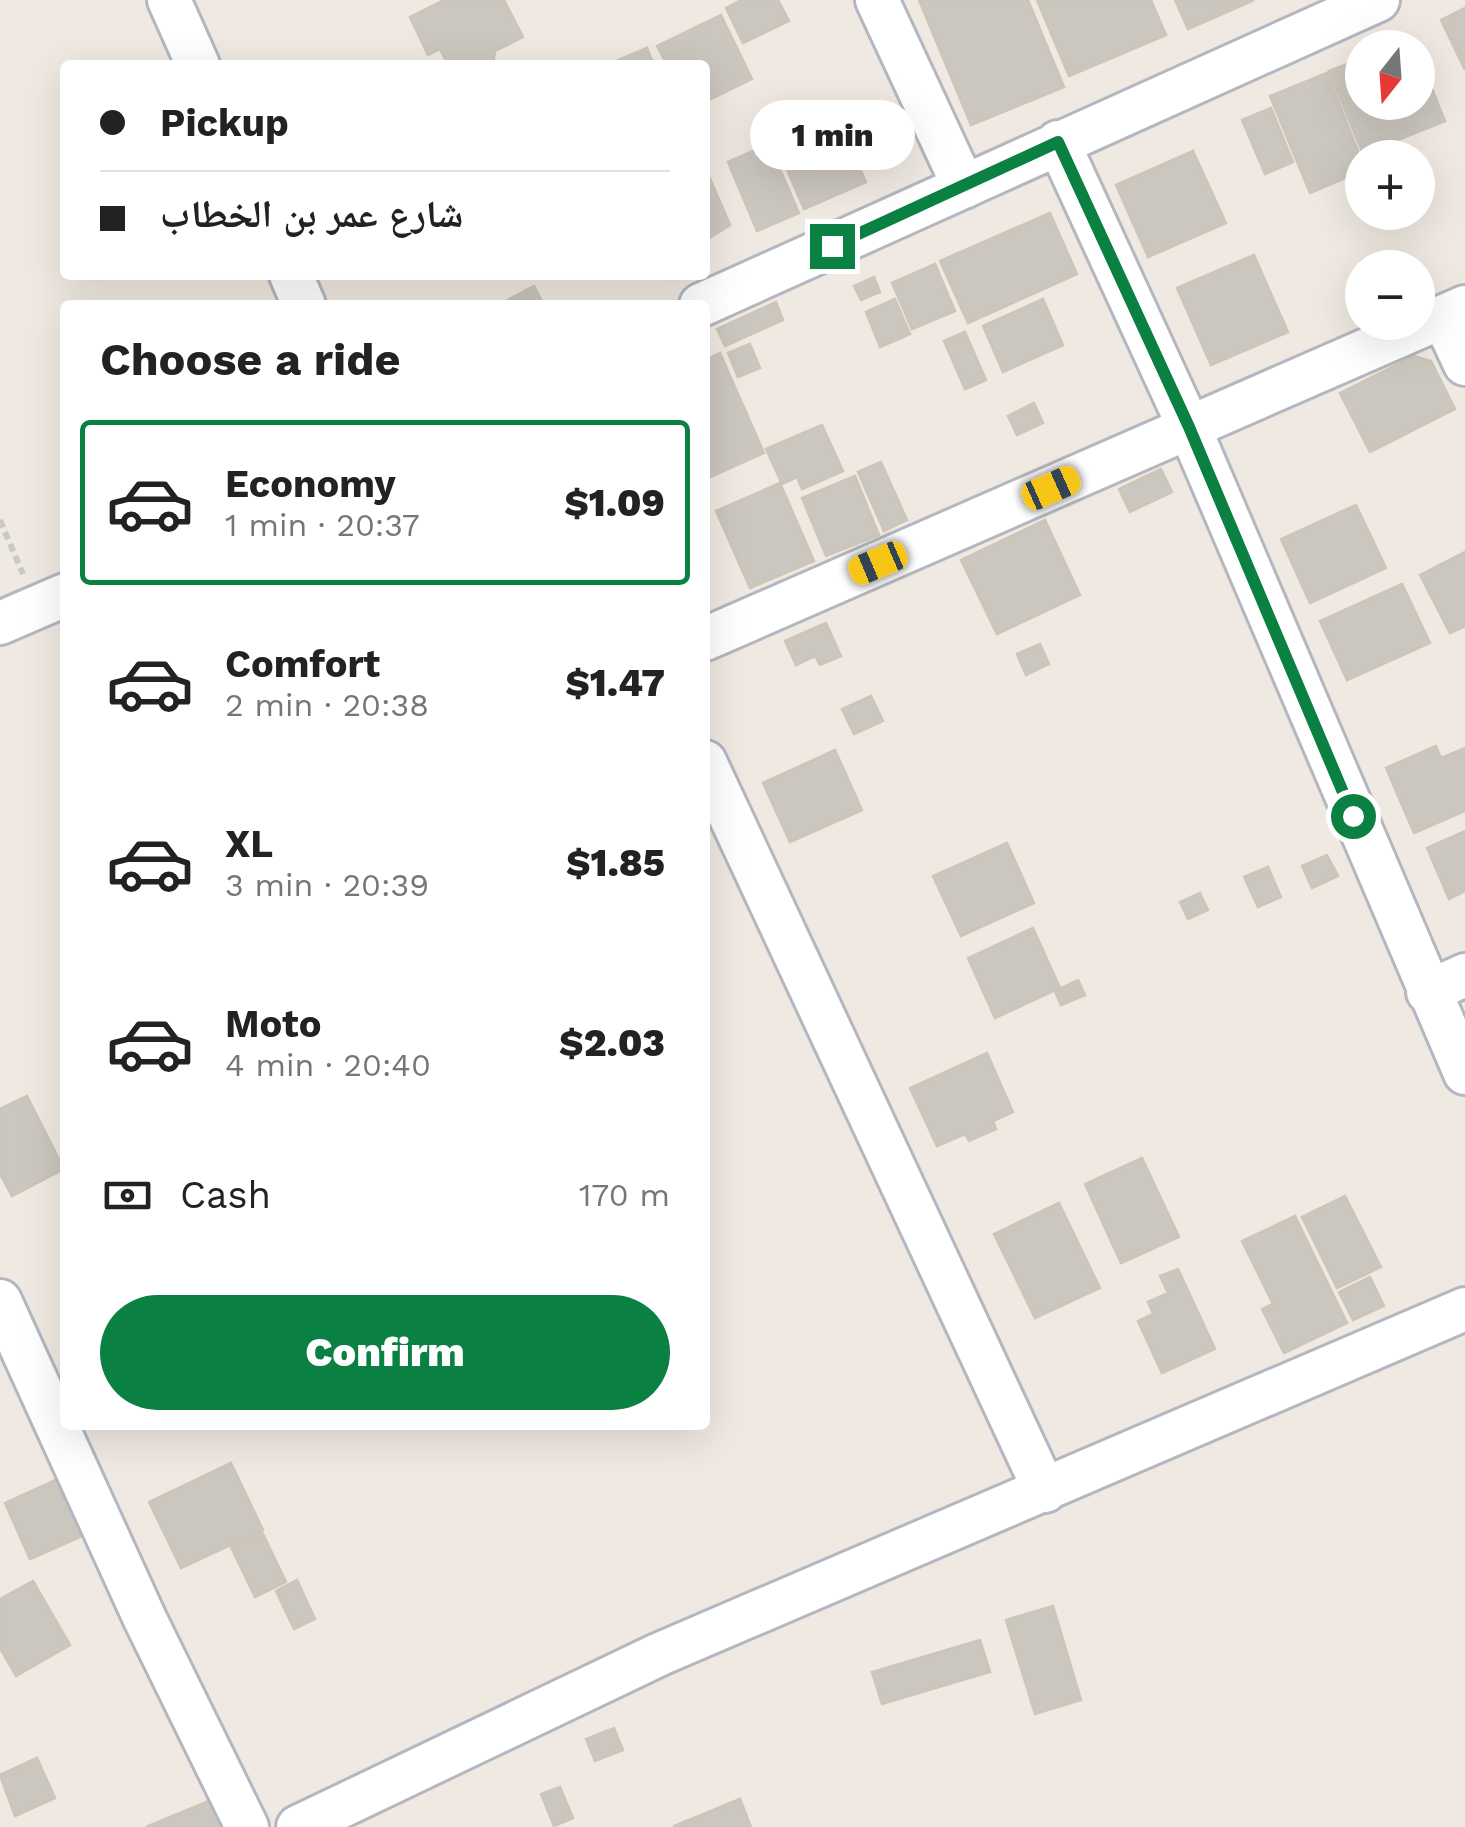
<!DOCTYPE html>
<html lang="en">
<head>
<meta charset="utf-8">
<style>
	:root { --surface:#fff; --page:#f2f2f2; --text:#222; --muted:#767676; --line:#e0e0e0; --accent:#0b8043 }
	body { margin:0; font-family:"Work Sans","Noto Naskh Arabic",sans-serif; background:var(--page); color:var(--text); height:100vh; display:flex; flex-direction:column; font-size:38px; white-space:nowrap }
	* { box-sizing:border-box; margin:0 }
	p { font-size:32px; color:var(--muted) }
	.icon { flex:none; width:55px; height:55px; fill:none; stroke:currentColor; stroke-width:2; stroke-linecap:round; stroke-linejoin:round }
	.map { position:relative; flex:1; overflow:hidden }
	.side { position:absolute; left:60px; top:300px; width:650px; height:1130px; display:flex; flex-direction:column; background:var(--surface); border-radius:10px; box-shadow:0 10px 40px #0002 }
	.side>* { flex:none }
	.hud { position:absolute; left:60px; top:60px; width:650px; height:220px; border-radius:10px; box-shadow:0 10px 40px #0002; display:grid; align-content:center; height:220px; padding:0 40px; background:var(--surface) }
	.needle { width:65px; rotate:197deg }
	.tools { position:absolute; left:1345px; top:30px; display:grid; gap:20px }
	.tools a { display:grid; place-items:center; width:90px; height:90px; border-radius:50%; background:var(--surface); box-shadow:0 10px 40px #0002; font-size:50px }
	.end { position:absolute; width:45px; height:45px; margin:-22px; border:12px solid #0b8043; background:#fff; box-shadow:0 0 0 5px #fff }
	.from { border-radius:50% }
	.bubble { position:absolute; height:70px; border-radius:35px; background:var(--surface); box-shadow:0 10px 40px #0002; font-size:32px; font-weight:800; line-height:70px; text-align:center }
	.car { position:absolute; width:30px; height:60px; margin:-30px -15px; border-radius:12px; box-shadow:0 0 8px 2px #0007; background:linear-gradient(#f5c518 24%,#345 0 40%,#f5c518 0 76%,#345 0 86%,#f5c518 0) }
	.hud b { display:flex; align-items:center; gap:35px; height:95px; font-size:38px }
	.hud b+b { border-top:2px solid var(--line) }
	.hud i { width:25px; height:25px; background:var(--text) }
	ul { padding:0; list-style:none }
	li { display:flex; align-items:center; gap:30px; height:165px; margin:0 20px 15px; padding:0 20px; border:5px solid transparent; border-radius:10px }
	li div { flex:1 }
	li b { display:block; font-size:38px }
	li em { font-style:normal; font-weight:800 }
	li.selected { border-color:var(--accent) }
	li>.icon { width:90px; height:90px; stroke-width:1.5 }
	h2 { padding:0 40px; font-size:45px; line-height:120px }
	.pay { display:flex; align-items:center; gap:25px; height:110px; padding:0 40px; font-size:38px }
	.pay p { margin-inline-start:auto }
	.primary-button { display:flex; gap:20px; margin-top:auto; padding:20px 40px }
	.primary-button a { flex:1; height:115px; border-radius:60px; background:var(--accent); color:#fff; font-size:40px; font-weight:800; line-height:115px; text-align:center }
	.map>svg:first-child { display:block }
	.building { fill:#cbc7bf; stroke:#cbc5ba; stroke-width:2.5 }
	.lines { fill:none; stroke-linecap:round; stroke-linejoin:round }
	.minor-casing { stroke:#b4b7c1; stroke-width:48 }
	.path { stroke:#c9c9c9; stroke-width:6; stroke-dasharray:8 5; stroke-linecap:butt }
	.minor { stroke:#fff; stroke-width:42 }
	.route { stroke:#0b8043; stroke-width:12 }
</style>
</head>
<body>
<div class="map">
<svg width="1465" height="1827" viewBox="0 0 1465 1827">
	<rect width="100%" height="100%" fill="#efe9e1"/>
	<path class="building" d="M444 0H504L523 37 495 51 493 65H448L440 49 428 55 410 17Z
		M741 0H778L789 21 743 43 726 8Z
		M919 0H1028L1064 87 971 125Z
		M1037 0H1151L1166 35 1069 76Z
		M1175 0H1254L1188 29Z
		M1465 8V70L1441 20Z
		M721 15 752 79 705 102V65H667L657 46Z
		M647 48 654 65H607Z
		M1418 54 1445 121 1363 154 1329 71 1362 58V102H1418Z
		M1327 73 1362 161V171L1310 193 1270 96Z
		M1271 108 1293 162 1265 174 1242 120Z
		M821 117 828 135 843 129 866 182 804 209 773 137Z
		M769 144 799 213 757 231 728 162Z
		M1193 151 1226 223 1148 257 1116 185Z
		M705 167 730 225 705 241Z
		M1050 213 1077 274 968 323 940 261Z
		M1254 255 1288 332 1211 365 1177 288Z
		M935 264 955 311 912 329 892 283Z
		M874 277 880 292 861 300 854 286Z
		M534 286 544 305H505L504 302Z
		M895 299 910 334 880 347 866 312Z
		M1043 299 1063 345 1003 372 983 326Z
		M776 302 783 320 725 346 717 329Z
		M965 332 986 380 965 389 944 341Z
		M750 344 760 368 738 377 728 353Z
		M720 353 764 453 708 478 705 360Z
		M1414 356 1431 361 1455 409 1370 452 1340 393Z
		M1034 403 1043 423 1017 435 1008 416Z
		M822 425 843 471 802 489 797 477 782 484 766 449Z
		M881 462 907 520 884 531 858 472Z
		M1161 469 1172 492 1130 512 1119 489Z
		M855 476 879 535 826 556 802 498Z
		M780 483 814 561 750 588 716 511Z
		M1356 505 1386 568 1310 603 1281 539Z
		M1045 520 1080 595 997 634 961 560Z
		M1465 552V626L1450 633 1420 575Z
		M1402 584 1430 643 1347 680 1320 621Z
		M826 623 841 656 820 665 815 656 796 665 785 641Z
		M1040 644 1049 664 1026 675 1017 654Z
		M871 696 883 721 854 734 842 709Z
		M1436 746 1441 758 1465 748V811L1414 833 1386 768Z
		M835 750 862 810 790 842 763 783Z
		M1465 831V891L1449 899 1427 848Z
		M1007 843 1034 903 961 936 933 876Z
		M1327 855 1338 876 1312 888 1302 866Z
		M1268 867 1281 897 1258 907 1244 877Z
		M1200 893 1208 910 1188 919 1180 902Z
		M1033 928 1060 988 995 1018 968 958Z
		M1078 980 1085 995 1061 1005 1055 991Z
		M987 1053 1013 1112 993 1121 996 1129 969 1141 965 1134 937 1146 910 1088Z
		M27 1096 64 1169 12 1196 0 1174V1109Z
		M1142 1158 1179 1237 1121 1263 1085 1184Z
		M1345 1196 1381 1267 1337 1288 1302 1217Z
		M1059 1203 1100 1288 1035 1318 994 1234Z
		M1295 1216 1347 1323 1284 1353 1262 1309 1273 1304 1242 1241Z
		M1178 1269 1215 1349 1162 1373 1138 1321 1153 1314 1148 1302 1168 1293 1160 1276Z
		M1370 1277 1384 1306 1353 1320 1339 1292Z
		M231 1463 263 1530 181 1568 149 1502Z
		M73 1472 98 1529 30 1559 5 1503Z
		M262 1532 286 1582 255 1597 231 1547Z
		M297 1580 315 1619 294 1629 276 1591Z
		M33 1581 70 1645 16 1676 0 1648V1599Z
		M1053 1606 1081 1700 1035 1714 1006 1620Z
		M980 1640 990 1672 882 1704 872 1672Z
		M614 1728 623 1750 595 1761 586 1739Z
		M37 1758 55 1798 15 1816 0 1775Z
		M560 1787 573 1818 554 1826 541 1794Z
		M221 1796 231 1821 218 1827H146Z
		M740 1799 751 1827H674V1826Z"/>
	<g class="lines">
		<defs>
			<path id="minor" d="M169 0 198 65
				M877 0 964 187
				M1058 142 1189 427 1465 1073
				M291 275 304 305
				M701 305 1378 0
				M1443 317 1465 364
				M0 623 65 595
				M705 639 1465 307
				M705 762 1045 1491
				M1428 992 1465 975
				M0 1301 145 1619 247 1827
				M298 1827 660 1654 1465 1309"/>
		</defs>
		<use href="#minor" class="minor-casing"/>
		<path class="path" d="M0 520 23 574"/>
		<use href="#minor" class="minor"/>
	</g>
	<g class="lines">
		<path class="route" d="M832 246 1058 142 1189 427 1353 816"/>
	</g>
</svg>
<div class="tools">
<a><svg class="needle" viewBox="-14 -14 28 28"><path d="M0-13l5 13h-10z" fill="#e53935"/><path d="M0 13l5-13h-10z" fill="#767676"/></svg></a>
<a>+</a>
<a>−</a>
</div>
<i class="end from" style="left:1353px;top:816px"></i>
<i class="end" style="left:832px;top:246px"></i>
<div class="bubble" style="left:750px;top:100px;width:165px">1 min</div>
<i class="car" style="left:1051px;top:488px;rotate:66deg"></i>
<i class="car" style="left:878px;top:563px;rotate:247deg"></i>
<div class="hud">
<b><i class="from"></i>Pickup</b>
<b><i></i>شارع عمر بن الخطاب</b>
</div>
<section class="side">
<h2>Choose a ride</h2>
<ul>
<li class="selected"><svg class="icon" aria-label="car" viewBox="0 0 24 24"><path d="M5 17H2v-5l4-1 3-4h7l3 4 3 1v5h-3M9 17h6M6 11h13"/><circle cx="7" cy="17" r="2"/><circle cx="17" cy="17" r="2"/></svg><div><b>Economy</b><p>1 min · 20:37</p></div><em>$1.09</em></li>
<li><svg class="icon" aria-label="car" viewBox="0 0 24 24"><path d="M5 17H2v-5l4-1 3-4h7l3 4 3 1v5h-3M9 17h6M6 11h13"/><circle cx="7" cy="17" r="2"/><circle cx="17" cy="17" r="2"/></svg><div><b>Comfort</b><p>2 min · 20:38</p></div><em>$1.47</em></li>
<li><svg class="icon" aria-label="car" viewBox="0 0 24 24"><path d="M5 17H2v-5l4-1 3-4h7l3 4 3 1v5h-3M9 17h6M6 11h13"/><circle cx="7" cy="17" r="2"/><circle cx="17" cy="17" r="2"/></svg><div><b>XL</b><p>3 min · 20:39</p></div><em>$1.85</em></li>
<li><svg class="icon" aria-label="car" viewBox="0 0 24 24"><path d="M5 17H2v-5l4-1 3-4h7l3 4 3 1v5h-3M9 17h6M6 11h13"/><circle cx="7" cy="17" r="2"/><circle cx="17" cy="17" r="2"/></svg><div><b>Moto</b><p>4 min · 20:40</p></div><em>$2.03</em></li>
</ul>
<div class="pay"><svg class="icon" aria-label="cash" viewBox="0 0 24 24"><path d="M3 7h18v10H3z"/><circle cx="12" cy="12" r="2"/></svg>Cash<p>170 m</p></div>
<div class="primary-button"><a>Confirm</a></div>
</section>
</div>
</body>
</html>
